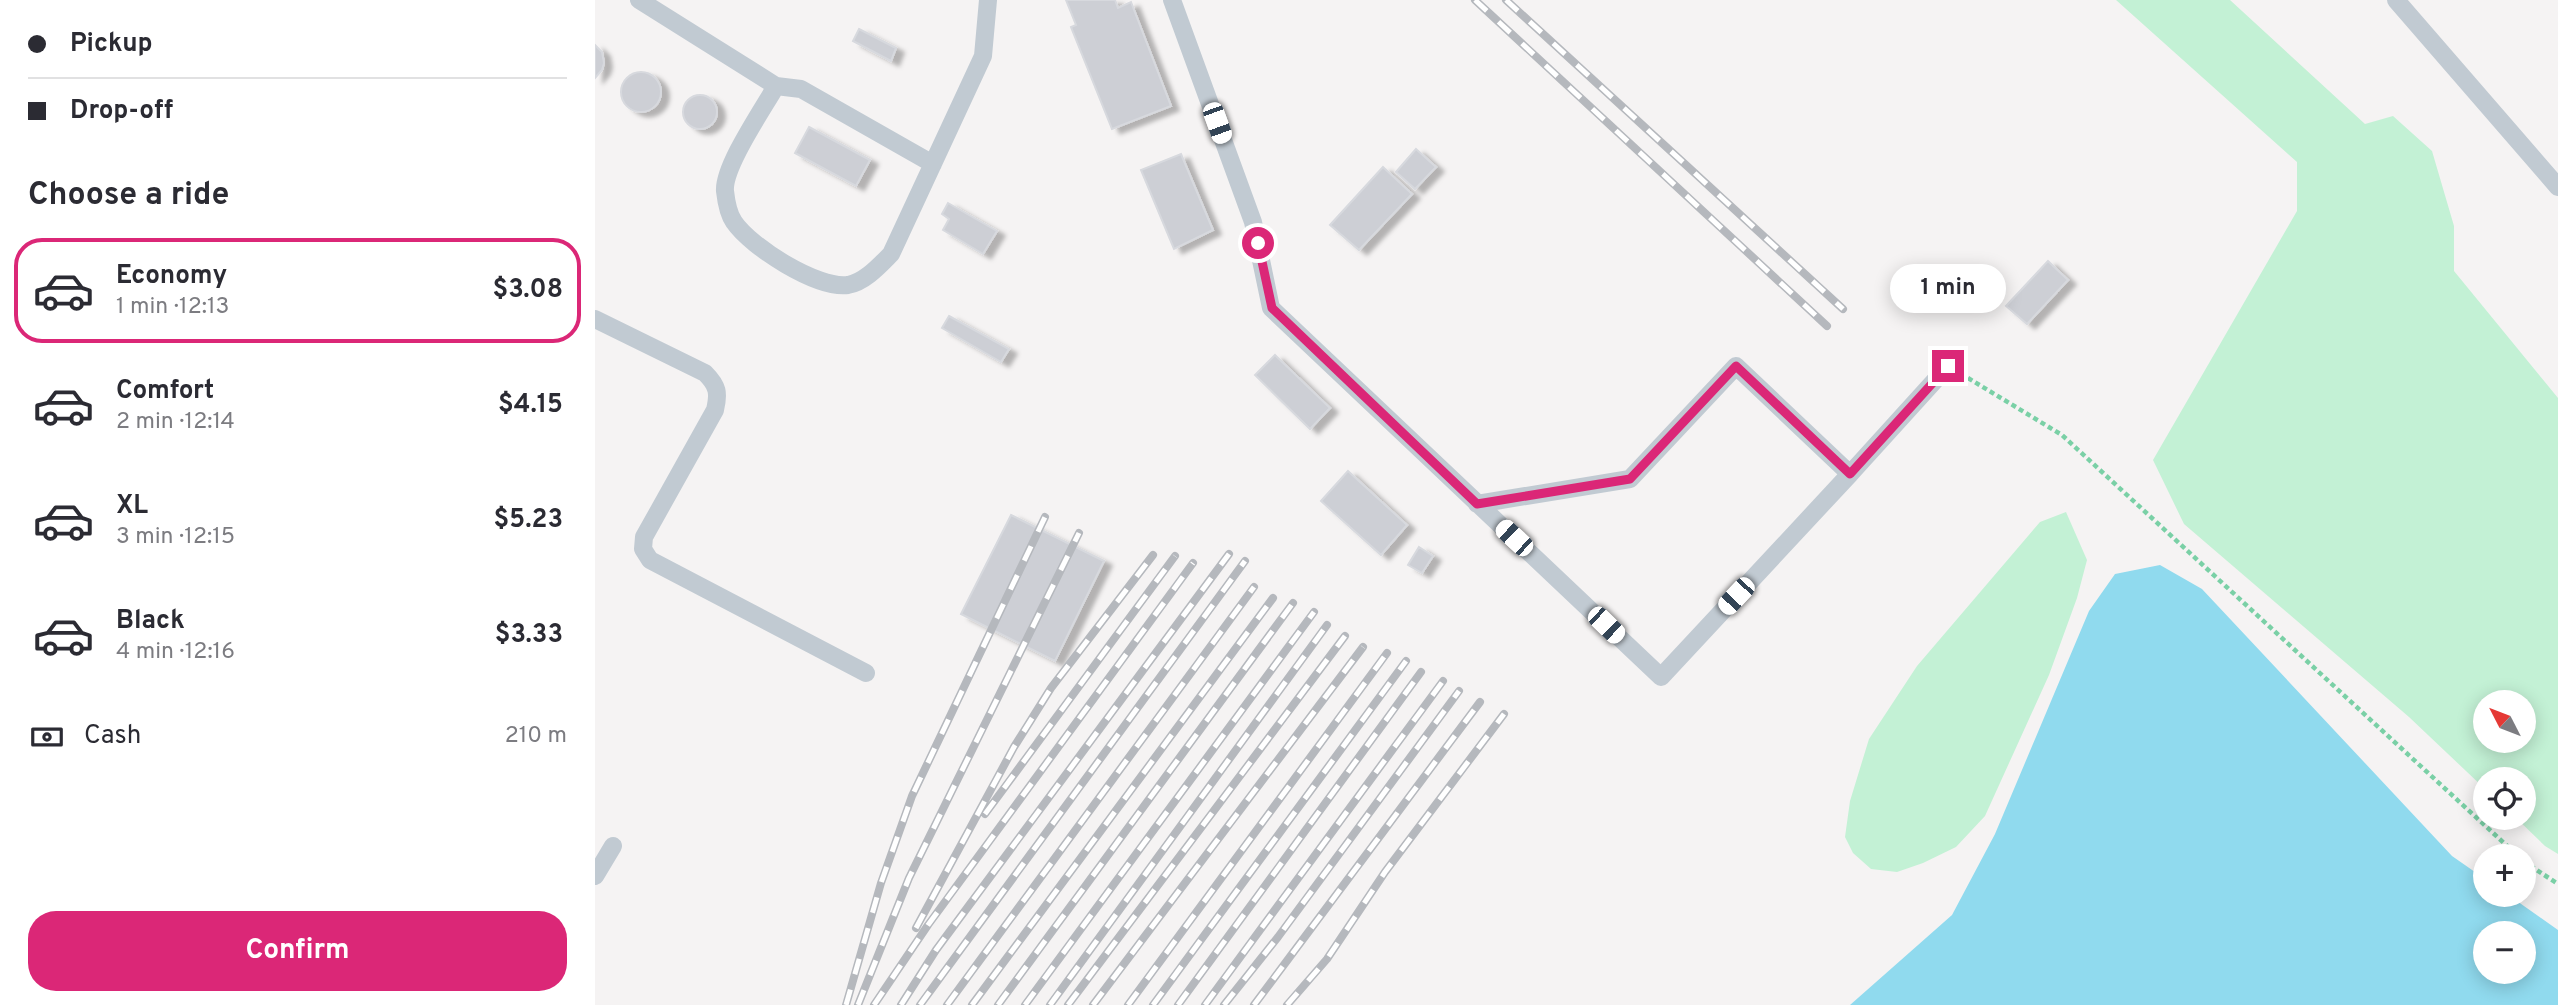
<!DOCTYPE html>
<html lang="en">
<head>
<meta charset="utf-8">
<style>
	:root { --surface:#fff; --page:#f7f7f7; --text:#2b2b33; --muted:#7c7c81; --line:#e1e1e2; --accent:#db2777 }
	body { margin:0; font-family:Overpass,sans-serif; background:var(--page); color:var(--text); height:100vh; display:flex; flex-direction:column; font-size:26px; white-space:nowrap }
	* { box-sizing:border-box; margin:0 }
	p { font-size:23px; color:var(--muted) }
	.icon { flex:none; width:38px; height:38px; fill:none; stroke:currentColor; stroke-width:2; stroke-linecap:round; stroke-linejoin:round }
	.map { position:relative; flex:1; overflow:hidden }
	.sheet { display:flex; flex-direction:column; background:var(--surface); width:595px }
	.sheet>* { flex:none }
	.guide { display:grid; align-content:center; height:154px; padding:0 28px; background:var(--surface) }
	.needle { width:46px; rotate:312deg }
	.fabs { position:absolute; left:1878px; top:690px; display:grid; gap:14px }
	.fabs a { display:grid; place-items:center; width:63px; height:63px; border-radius:50%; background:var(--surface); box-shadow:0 4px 18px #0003; font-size:35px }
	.end { position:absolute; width:32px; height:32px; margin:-16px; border:9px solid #db2777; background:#fff; box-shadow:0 0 0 4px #fff }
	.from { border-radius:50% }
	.bubble { position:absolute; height:49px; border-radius:24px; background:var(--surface); box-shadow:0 4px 18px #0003; font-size:23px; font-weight:700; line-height:49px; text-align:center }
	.car { position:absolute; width:21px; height:42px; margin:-21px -10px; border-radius:9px; box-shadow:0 0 5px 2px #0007; background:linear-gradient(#fff 24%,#345 0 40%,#fff 0 76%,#345 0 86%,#fff 0) }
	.guide b { display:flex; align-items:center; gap:24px; height:66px; font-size:26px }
	.guide b+b { border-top:2px solid var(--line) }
	.guide i { width:18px; height:18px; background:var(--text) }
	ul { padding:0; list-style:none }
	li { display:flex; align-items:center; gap:21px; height:105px; margin:0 14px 10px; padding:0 14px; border:4px solid transparent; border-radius:28px }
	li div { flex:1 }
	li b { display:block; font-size:26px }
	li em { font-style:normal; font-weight:700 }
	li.current { border-color:var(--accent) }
	li>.icon { width:63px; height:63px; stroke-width:1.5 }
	h2 { padding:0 28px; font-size:32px; line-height:84px }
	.pay { display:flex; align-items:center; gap:18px; height:77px; padding:0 28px; font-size:26px }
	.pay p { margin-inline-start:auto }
	.button { display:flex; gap:14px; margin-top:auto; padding:14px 28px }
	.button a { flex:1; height:80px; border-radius:28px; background:var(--accent); color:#fff; font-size:28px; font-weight:700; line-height:80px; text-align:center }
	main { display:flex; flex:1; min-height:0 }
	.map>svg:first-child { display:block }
	.green { fill:#c3f1d5; fill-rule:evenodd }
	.water { fill:#90daee; fill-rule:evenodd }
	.building { fill:#cdcfd5; stroke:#d7d9de; stroke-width:2; filter:url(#shadow) }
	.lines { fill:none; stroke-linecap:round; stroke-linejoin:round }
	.path { stroke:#7ad0a6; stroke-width:4.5; stroke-dasharray:5 3.5; stroke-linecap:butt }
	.service { stroke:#c1cad2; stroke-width:18 }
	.rail-casing { stroke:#b5b8bd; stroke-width:8 }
	.rail { stroke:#fff; stroke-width:5; stroke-dasharray:16; stroke-linecap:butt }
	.route { stroke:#db2777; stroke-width:9 }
</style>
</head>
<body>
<main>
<section class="sheet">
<div class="guide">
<b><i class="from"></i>Pickup</b>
<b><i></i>Drop-off</b>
</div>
<h2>Choose a ride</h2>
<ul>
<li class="current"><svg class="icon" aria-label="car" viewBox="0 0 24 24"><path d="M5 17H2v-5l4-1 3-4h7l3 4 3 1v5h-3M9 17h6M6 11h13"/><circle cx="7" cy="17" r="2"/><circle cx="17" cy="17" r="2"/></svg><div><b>Economy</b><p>1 min · 12:13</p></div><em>$3.08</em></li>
<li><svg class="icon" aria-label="car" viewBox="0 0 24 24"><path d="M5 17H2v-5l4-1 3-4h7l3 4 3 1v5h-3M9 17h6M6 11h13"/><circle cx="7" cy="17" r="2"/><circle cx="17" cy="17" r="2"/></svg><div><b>Comfort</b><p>2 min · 12:14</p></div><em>$4.15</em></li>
<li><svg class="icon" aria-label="car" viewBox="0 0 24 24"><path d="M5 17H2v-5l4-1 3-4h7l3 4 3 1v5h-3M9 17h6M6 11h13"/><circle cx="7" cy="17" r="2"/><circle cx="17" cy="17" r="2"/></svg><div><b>XL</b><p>3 min · 12:15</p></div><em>$5.23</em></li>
<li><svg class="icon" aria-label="car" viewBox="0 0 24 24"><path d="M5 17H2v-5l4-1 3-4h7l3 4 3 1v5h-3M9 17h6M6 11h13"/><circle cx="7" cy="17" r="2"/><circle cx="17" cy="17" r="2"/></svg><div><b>Black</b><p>4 min · 12:16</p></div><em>$3.33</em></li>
</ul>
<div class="pay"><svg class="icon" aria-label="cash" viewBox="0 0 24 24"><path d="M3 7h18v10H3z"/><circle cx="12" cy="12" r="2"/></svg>Cash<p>210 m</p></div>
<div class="button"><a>Confirm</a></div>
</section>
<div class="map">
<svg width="1963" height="1005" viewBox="0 0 1963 1005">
	<defs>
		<filter id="shadow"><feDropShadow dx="8" dy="4.5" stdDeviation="2" flood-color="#0004"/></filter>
	</defs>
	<rect width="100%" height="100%" fill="#f5f3f3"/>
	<path class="green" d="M1521 0H1635L1770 124 1798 116 1837 151 1859 226V271L1963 398V854L1950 846 1920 817H1928V779H1890V789L1814 717 1589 524 1558 460 1702 211V162ZM1890 702H1928V740H1890Z
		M1471 512 1492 560 1482 598 1454 675 1390 816 1361 847 1328 863 1302 872 1276 869 1258 853 1250 837 1255 801 1274 739 1322 666 1445 522Z"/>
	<path class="water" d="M1565 565 1607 589 1857 856 1890 879V894H1912L1963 930V1005H1255L1357 915 1400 834 1494 611 1520 574ZM1890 933H1928V971H1890Z"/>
	<path class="building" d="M471 0H520L523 8 536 2 576 106 517 129 476 27 481 25Z
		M264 29 301 48 296 61 258 41Z
		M0 45 7 52 9 63 7 70 0 78Z
		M26 92a20 20 0 1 1 40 0a20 20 0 1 1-40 0Z
		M88 112a17 17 0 1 1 34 0a17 17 0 1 1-34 0Z
		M214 127 275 160 261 186 200 153Z
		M821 149 841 167 820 189 801 172Z
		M586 154 618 230 579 249 546 170Z
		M788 167 817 194 764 250 735 225Z
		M353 203 402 231 388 254 348 230 354 219 347 214Z
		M1453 261 1473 280 1432 324 1411 306Z
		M354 316 414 349 406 362 347 328Z
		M680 355 735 408 715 429 660 375Z
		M753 471 812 525 786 555 726 501Z
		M416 515 509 561 460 661 366 614Z
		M824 547 838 556 827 573 813 565Z"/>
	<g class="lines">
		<path class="path" d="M1373 378 1467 435 1923 856
			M1928 861 1963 884"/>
		<path class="service" d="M44 0 181 86 206 89 338 164
			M577 0 658 222 676 308 1066 677 1255 474 1141 366 1035 479 882 504
			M1801 0 1963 187
			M181 86C168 109 128 167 130 191 131 200 134 215 139 222 156 247 222 289 253 285 270 282 285 265 296 254L388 56 393 0
			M0 319 110 373C123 386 124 393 120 410L49 537 48 549 55 560 271 673
			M1255 474 1353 366
			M0 876 18 846"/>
		<defs>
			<path id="rail" d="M880 0 1232 326
				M911 0 1248 309
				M390 814 580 556
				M321 928 419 747 456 688 558 555
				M251 1005 286 883 317 796 450 517
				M263 1005 314 878 484 533
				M279 1005 333 925 598 563
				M306 1005 341 950 634 554
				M325 1005 650 561
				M352 1005 659 587
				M377 1005 678 598
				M403 1005 698 603
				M430 1005 719 612
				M455 1005 732 625
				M473 1005 750 636
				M498 1005 768 647
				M533 1005 792 653
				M558 1005 811 661
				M583 1005 826 672
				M610 1005 848 681
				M629 1005 683 937 864 691
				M659 1005 885 702
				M692 1005 732 959 790 872 909 714"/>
		</defs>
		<use href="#rail" class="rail-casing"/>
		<use href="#rail" class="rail"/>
	</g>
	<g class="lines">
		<path class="route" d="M663 243 677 308 882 504 1035 479 1141 366 1255 474 1353 366"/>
	</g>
</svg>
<div class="fabs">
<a><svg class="needle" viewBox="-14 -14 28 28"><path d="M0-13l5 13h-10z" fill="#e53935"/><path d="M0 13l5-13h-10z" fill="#7c7c81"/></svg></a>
<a><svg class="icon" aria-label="locate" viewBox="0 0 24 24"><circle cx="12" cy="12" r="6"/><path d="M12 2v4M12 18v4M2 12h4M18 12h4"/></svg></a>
<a>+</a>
<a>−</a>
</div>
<i class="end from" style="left:663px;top:243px"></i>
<i class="end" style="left:1353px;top:366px"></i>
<div class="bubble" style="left:1295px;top:264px;width:116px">1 min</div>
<i class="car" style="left:622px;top:123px;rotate:160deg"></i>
<i class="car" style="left:919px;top:538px;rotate:313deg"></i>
<i class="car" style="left:1141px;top:596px;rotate:223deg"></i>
<i class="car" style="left:1011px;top:625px;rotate:134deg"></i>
</div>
</main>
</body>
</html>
